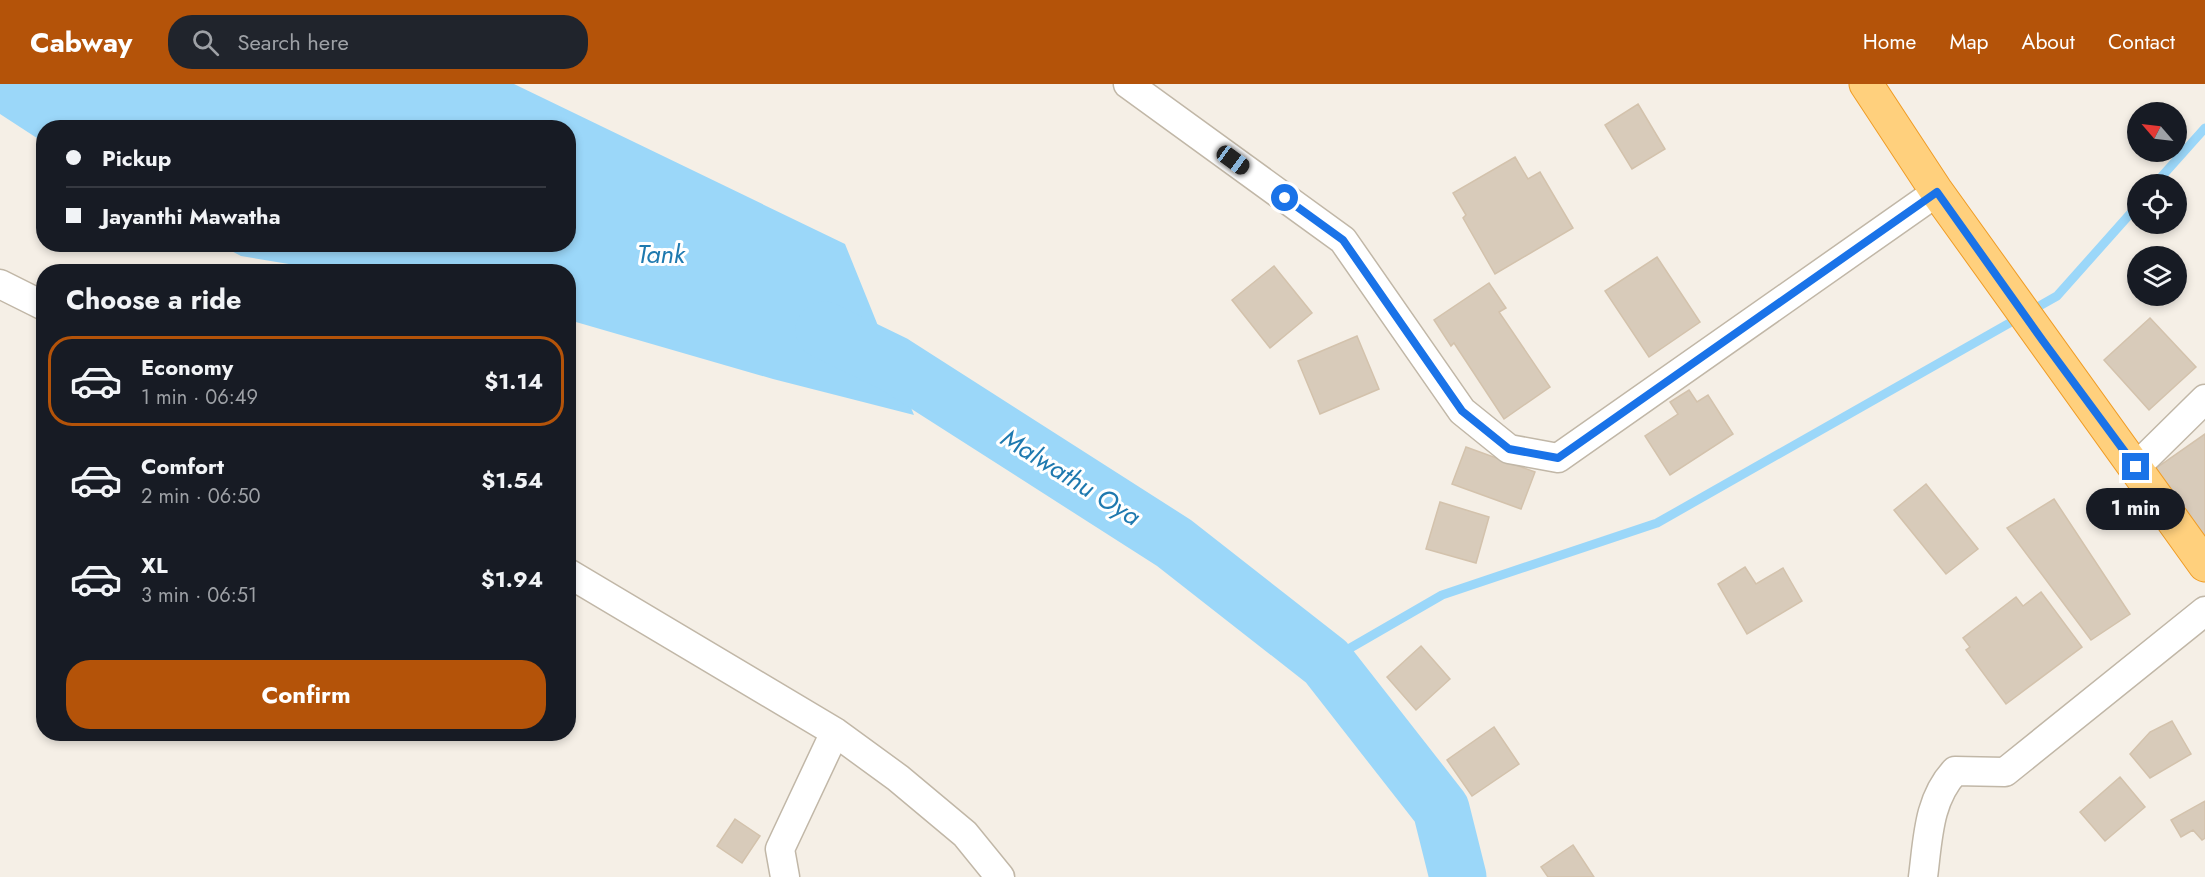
<!DOCTYPE html>
<html lang="en">
<head>
<meta charset="utf-8">
<style>
	:root { --surface:#171b24; --page:#20242c; --text:#f1f3f6; --muted:#9ea1a6; --line:#363941; --accent:#b45309 }
	body { margin:0; font-family:Jost,sans-serif; background:var(--page); color:var(--text); height:100vh; display:flex; flex-direction:column; font-size:22px; white-space:nowrap }
	* { box-sizing:border-box; margin:0 }
	p { font-size:20px; color:var(--muted) }
	.icon { flex:none; width:33px; height:33px; fill:none; stroke:currentColor; stroke-width:2; stroke-linecap:round; stroke-linejoin:round }
	.map { position:relative; flex:1; overflow:hidden }
	.panel { position:absolute; left:36px; top:180px; width:540px; height:477px; display:flex; flex-direction:column; background:var(--surface); border-radius:24px; box-shadow:0 3px 9px #0003 }
	.panel>* { flex:none }
	.guide { position:absolute; left:36px; top:36px; width:540px; height:132px; border-radius:24px; box-shadow:0 3px 9px #0003; display:grid; align-content:center; height:132px; padding:0 30px; background:var(--surface) }
	.needle { width:39px; rotate:298deg }
	.buttons { position:absolute; left:2127px; top:18px; display:grid; gap:12px }
	.buttons a { display:grid; place-items:center; width:60px; height:60px; border-radius:50%; background:var(--surface); box-shadow:0 3px 9px #0003; font-size:30px }
	.end { position:absolute; width:27px; height:27px; margin:-14px; border:8px solid #1a73e8; background:#fff; box-shadow:0 0 0 3px #fff }
	.from { border-radius:50% }
	.bubble { position:absolute; height:42px; border-radius:21px; background:var(--surface); box-shadow:0 3px 9px #0003; font-size:20px; font-weight:700; line-height:42px; text-align:center }
	.car { position:absolute; width:18px; height:36px; margin:-18px -9px; border-radius:8px; box-shadow:0 0 4px 2px #0007; background:linear-gradient(#222 24%,#8ab4d8 0 40%,#222 0 76%,#8ab4d8 0 86%,#222 0) }
	.guide b { display:flex; align-items:center; gap:21px; height:57px; font-size:22px }
	.guide b+b { border-top:2px solid var(--line) }
	.guide i { width:15px; height:15px; background:var(--text) }
	ul { padding:0; list-style:none }
	li { display:flex; align-items:center; gap:18px; height:90px; margin:0 12px 9px; padding:0 18px; border:3px solid transparent; border-radius:24px }
	li div { flex:1 }
	li b { display:block; font-size:22px }
	li em { font-style:normal; font-weight:700 }
	li.current { border-color:var(--accent) }
	li>.icon { width:54px; height:54px; stroke-width:1.5 }
	h2 { padding:0 30px; font-size:27px; line-height:72px }
	.primary-button { display:flex; gap:12px; margin-top:auto; padding:12px 30px }
	.primary-button a { flex:1; height:69px; border-radius:24px; background:var(--accent); color:#fff; font-size:24px; font-weight:700; line-height:69px; text-align:center }
	header { display:flex; align-items:center; gap:36px; box-sizing:border-box; height:84px; padding:0 30px; background:var(--accent); color:#fff }
	header strong { font-size:28px }
	nav { display:flex; gap:33px; margin-inline-start:auto; font-size:21px }
	.search { width:420px; height:54px; background:var(--page); display:flex; align-items:center; gap:15px; box-sizing:border-box; padding:0 21px; border-radius:24px; color:var(--muted); font-size:22px }
	.map>svg:first-child { display:block }
	.water { fill:#9bd7f9 }
	.lines { fill:none; stroke-linecap:round; stroke-linejoin:round }
	.stream { stroke:#9bd7f9; stroke-width:9 }
	.river { stroke:#9bd7f9; stroke-width:57 }
	.building { fill:#d8cbba; stroke:#d3c2ac; stroke-width:1.5 }
	.minor-casing { stroke:#c1b7a7; stroke-width:31 }
	.trunk-casing { stroke:#f09c25; stroke-width:35 }
	.minor { stroke:#fff; stroke-width:28 }
	.trunk { stroke:#ffd07d; stroke-width:33 }
	.route { stroke:#1a73e8; stroke-width:8 }
	.labels { text-anchor:middle; stroke-width:6; stroke-linejoin:round; paint-order:stroke }
	.water-label { font-size:26px; font-style:italic; fill:#1e79af; stroke:#fff }
</style>
</head>
<body>
<header>
<strong>Cabway</strong>
<div class="search"><svg class="icon" aria-label="search" viewBox="0 0 24 24"><circle cx="10" cy="10" r="6"/><path d="M15 15l6 6"/></svg>Search here</div>
<nav><a>Home</a><a>Map</a><a>About</a><a>Contact</a></nav>
</header>
<div class="map">
<svg width="2205" height="793" viewBox="0 0 2205 793">
	<rect width="100%" height="100%" fill="#f5efe6"/>
	<path class="water" d="M0 0H514L845 160 914 331 773 295 569 236 568 188 331 187 241 172 220 161 568 160V44H44L43 58 0 30Z"/>
	<g class="lines">
		<path class="stream" d="M2155 100 2205 44
			M1326 578 1442 511 1657 439 2057 212 2138 121"/>
		<path class="river" d="M824 246 894 280 1174 459 1326 578 1441 725 1458 793"/>
	</g>
	<path class="building" d="M1638 20 1665 65 1632 85 1605 41Z
		M1515 73 1528 95 1540 88 1573 144 1495 190 1463 134 1466 131 1453 109Z
		M1657 173 1700 238 1649 273 1605 207Z
		M1274 182 1312 229 1270 264 1232 216Z
		M1489 199 1506 224 1499 228 1550 303 1504 335 1454 259 1451 262 1434 236Z
		M2150 234 2196 283 2149 326 2104 276Z
		M1357 252 1379 305 1320 330 1298 277Z
		M1689 306 1697 318 1708 311 1733 350 1670 391 1645 352 1678 330 1670 318Z
		M2205 350V456L2155 385Z
		M1466 363 1535 388 1521 425 1452 400Z
		M1926 400 1978 465 1946 490 1894 426Z
		M2054 415 2130 530 2091 556 2007 444Z
		M1440 418 1489 433 1476 479 1426 465Z
		M1745 483 1756 500 1783 484 1802 517 1747 550 1718 500Z
		M2041 508 2082 563 2006 620 1966 566 1970 563 1963 554 2016 513 2023 522Z
		M1421 562 1450 595 1416 626 1387 593Z
		M2172 637 2191 670 2150 694 2130 670 2150 648Z
		M1494 643 1519 680 1472 712 1447 676Z
		M2120 693 2145 723 2105 757 2080 728Z
		M2205 717V754L2202 756 2193 746 2181 753 2171 736Z
		M735 735 760 752 742 779 717 762Z
		M1573 761 1594 793H1548L1541 783Z"/>
	<g class="lines">
		<defs>
			<path id="minor" d="M1128 0 1343 156 1462 327 1509 365 1558 374 1937 108
				M0 200 44 222
				M2136 383 2205 315
				M568 489 835 648 898 694 965 750 1000 793
				M785 793 780 765 835 648
				M1923 793C1928 755 1928 716 1955 687L2005 688 2205 527"/>
			<path id="trunk" d="M1866 0 1937 108 2205 481"/>
		</defs>
		<use href="#minor" class="minor-casing"/>
		<use href="#trunk" class="trunk-casing"/>
		<use href="#minor" class="minor"/>
		<use href="#trunk" class="trunk"/>
	</g>
	<g class="lines">
		<path class="route" d="M1285 114 1343 156 1462 327 1509 365 1558 374 1937 108 2043 257 2136 383"/>
	</g>
	<g class="labels">
		<g class="water-label">
			<text x="661" y="179">Tank</text>
			<text transform="translate(1071 393) rotate(32)" y="9">Malwathu Oya</text>
		</g>
	</g>
</svg>
<div class="buttons">
<a><svg class="needle" viewBox="-14 -14 28 28"><path d="M0-13l5 13h-10z" fill="#e53935"/><path d="M0 13l5-13h-10z" fill="#9ea1a6"/></svg></a>
<a><svg class="icon" aria-label="locate" viewBox="0 0 24 24"><circle cx="12" cy="12" r="6"/><path d="M12 2v4M12 18v4M2 12h4M18 12h4"/></svg></a>
<a><svg class="icon" aria-label="layers" viewBox="0 0 24 24"><path d="M12 4l9 5-9 5-9-5zM3 14l9 5 9-5"/></svg></a>
</div>
<i class="end from" style="left:1285px;top:114px"></i>
<i class="end" style="left:2136px;top:383px"></i>
<div class="bubble" style="left:2086px;top:404px;width:99px">1 min</div>
<i class="car" style="left:1233px;top:76px;rotate:126deg"></i>
<div class="guide">
<b><i class="from"></i>Pickup</b>
<b><i></i>Jayanthi Mawatha</b>
</div>
<section class="panel">
<h2>Choose a ride</h2>
<ul>
<li class="current"><svg class="icon" aria-label="car" viewBox="0 0 24 24"><path d="M5 17H2v-5l4-1 3-4h7l3 4 3 1v5h-3M9 17h6M6 11h13"/><circle cx="7" cy="17" r="2"/><circle cx="17" cy="17" r="2"/></svg><div><b>Economy</b><p>1 min · 06:49</p></div><em>$1.14</em></li>
<li><svg class="icon" aria-label="car" viewBox="0 0 24 24"><path d="M5 17H2v-5l4-1 3-4h7l3 4 3 1v5h-3M9 17h6M6 11h13"/><circle cx="7" cy="17" r="2"/><circle cx="17" cy="17" r="2"/></svg><div><b>Comfort</b><p>2 min · 06:50</p></div><em>$1.54</em></li>
<li><svg class="icon" aria-label="car" viewBox="0 0 24 24"><path d="M5 17H2v-5l4-1 3-4h7l3 4 3 1v5h-3M9 17h6M6 11h13"/><circle cx="7" cy="17" r="2"/><circle cx="17" cy="17" r="2"/></svg><div><b>XL</b><p>3 min · 06:51</p></div><em>$1.94</em></li>
</ul>
<div class="primary-button"><a>Confirm</a></div>
</section>
</div>
</body>
</html>
